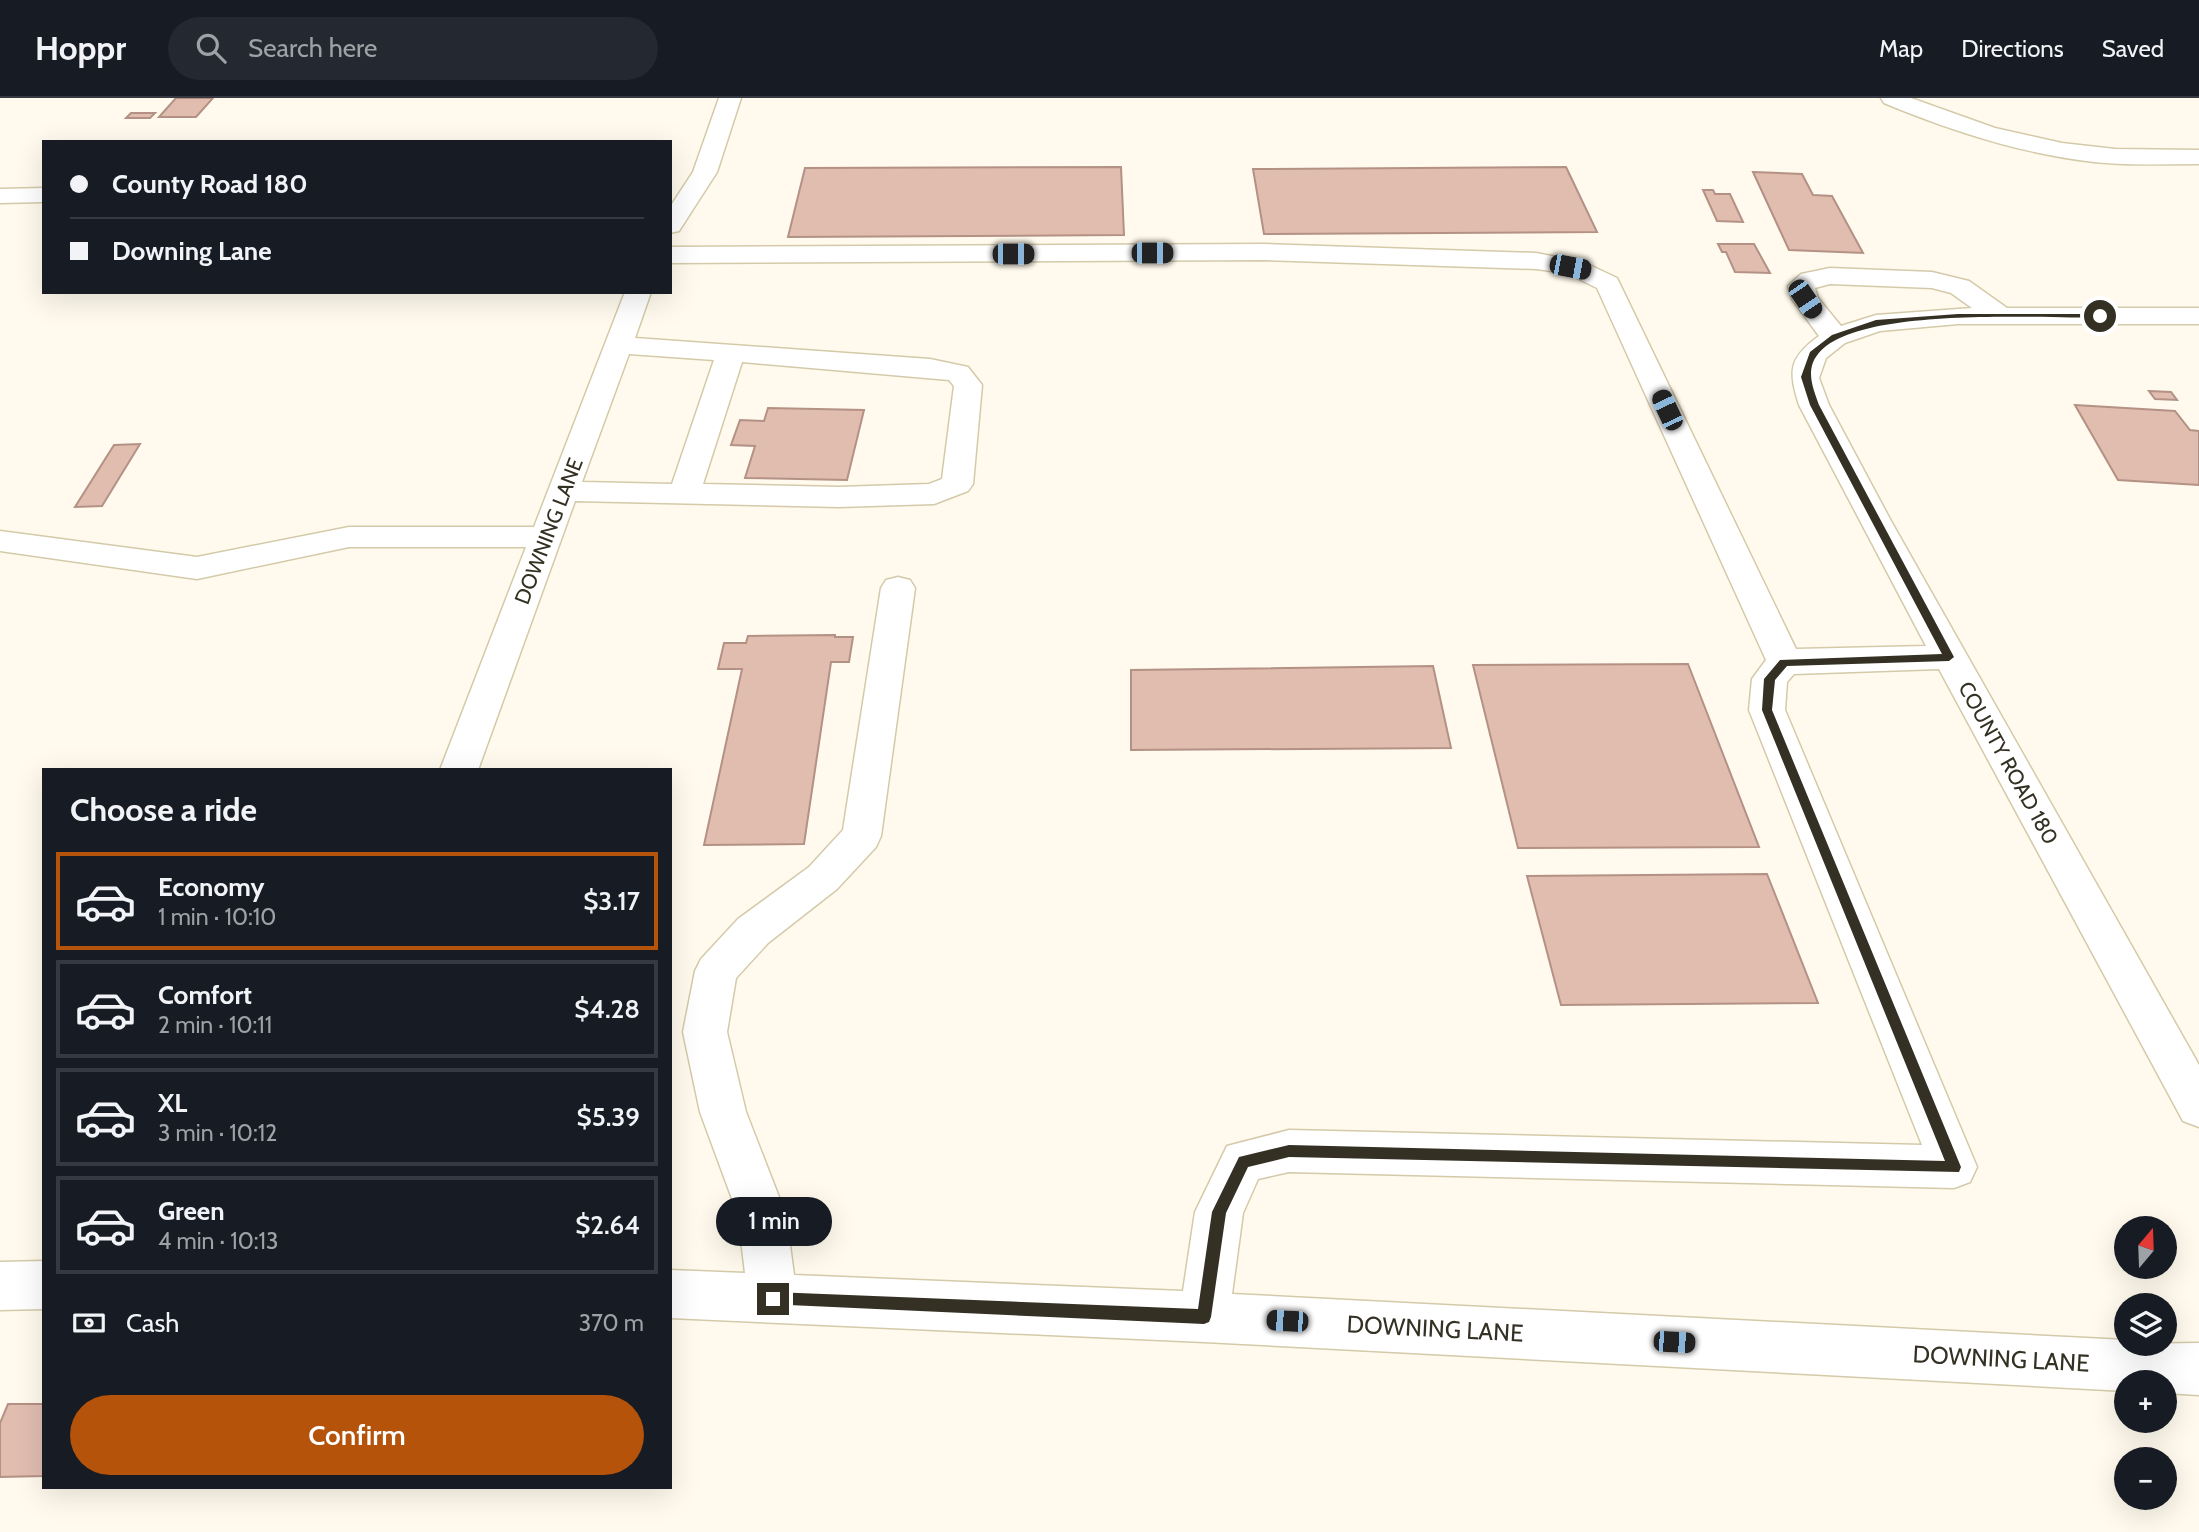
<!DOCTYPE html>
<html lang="en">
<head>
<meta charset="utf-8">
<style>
	:root { --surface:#171b24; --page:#242831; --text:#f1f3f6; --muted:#9ea1a6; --line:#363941; --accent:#b45309 }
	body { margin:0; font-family:Cabin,sans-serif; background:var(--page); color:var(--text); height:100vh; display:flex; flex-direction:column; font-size:26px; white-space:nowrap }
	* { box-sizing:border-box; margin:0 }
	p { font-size:23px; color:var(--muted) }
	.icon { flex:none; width:38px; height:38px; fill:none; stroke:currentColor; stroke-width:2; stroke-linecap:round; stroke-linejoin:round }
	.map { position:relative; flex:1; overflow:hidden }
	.details { position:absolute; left:42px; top:670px; width:630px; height:721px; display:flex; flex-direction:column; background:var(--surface); border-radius:0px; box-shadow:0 7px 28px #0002 }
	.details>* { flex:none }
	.hud { position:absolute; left:42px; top:42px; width:630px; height:154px; border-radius:0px; box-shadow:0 7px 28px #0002; display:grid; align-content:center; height:154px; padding:0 28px; background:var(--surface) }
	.needle { width:46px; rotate:19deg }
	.controls { position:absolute; left:2114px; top:1118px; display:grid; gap:14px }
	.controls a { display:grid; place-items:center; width:63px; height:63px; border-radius:50%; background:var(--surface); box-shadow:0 7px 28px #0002; font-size:35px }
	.end { position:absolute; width:32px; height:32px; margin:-16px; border:9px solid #343023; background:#fff; box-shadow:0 0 0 4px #fff }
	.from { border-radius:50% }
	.bubble { position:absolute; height:49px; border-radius:24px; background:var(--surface); box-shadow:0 7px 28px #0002; font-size:23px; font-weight:600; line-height:49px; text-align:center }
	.car { position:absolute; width:21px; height:42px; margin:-21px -10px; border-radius:9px; box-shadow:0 0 5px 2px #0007; background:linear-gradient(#222 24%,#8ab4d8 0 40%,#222 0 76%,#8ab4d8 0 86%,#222 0) }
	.hud b { display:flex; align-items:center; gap:24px; height:66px; font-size:26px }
	.hud b+b { border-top:2px solid var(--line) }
	.hud i { width:18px; height:18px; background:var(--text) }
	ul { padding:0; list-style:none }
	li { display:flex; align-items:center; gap:21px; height:98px; margin:0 14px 10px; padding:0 14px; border:4px solid var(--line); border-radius:0px }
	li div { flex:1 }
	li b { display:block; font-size:26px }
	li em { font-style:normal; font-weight:600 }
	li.selected { border-color:var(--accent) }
	li>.icon { width:63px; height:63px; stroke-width:1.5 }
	h2 { padding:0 28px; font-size:32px; line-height:84px }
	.pay { display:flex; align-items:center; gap:18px; height:77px; padding:0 28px; font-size:26px }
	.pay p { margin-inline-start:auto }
	.primary-button { display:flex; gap:14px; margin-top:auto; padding:14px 28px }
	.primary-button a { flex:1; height:80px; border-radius:42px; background:var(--accent); color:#fff; font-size:28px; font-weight:600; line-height:80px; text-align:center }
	header { display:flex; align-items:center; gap:42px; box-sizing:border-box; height:98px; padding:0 35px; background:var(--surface); border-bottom:2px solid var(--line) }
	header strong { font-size:33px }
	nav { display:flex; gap:38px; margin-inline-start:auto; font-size:24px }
	.search { width:490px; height:63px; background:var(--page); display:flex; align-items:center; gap:18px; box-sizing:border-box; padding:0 24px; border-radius:38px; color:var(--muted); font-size:26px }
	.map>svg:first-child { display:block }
	.building { fill:#e1bdb0; stroke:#b39184; stroke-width:2 }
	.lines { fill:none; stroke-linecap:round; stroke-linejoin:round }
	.minor-casing { stroke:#d4caa9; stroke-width:3 }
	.minor { fill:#fff; fill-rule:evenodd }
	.route { fill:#343023 }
	.labels { text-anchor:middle; stroke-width:5; stroke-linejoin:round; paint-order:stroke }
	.street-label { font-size:21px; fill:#343023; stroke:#fff }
	.near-street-label { font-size:24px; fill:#343023; stroke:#fff }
</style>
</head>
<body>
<header>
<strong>Hoppr</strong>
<div class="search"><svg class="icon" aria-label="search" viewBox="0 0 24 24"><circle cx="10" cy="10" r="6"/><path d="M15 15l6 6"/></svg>Search here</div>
<nav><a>Map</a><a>Directions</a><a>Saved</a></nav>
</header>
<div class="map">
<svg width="2199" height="1434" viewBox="0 0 2199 1434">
	<rect width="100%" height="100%" fill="#fffaed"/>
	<path class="building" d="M176 0H213L196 19H159Z
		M131 15H155L150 20H126Z
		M1121 69 1124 137 788 139 805 70Z
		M1566 69 1597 134 1264 136 1253 71Z
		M1753 74 1802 76 1813 97 1832 98 1863 155 1789 152Z
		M1703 92H1713L1715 96H1730L1743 124 1717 123Z
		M1718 146H1754L1770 175 1735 174 1726 154H1722Z
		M2149 293 2171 294 2177 302 2155 301Z
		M2075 307 2175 313 2190 332 2199 333V387L2118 382Z
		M768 310 864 312 847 382 745 380 755 348 731 347 740 322 764 323Z
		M140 346 102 408 75 409 114 347Z
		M835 537V539H853L849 564H831L804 746 704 747 742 571H718L724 545H746L748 538Z
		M1688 566 1759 749 1518 750 1473 567Z
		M1433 568 1451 650 1131 652V572Z
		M1767 776 1818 905 1561 907 1527 778Z
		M8 1306H44V1378L0 1379V1325Z"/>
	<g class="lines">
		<defs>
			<path id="minor" d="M719 0H741L717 74 679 133 670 135V109L693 74Z
				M1881 0H1911L1995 30 2062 45 2115 51 2199 52V66C2161 66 2123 68 2086 63 2016 54 1949 32 1884 5Z
				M44 90V104L0 105V91Z
				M1264 146 1536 155 1583 164 1617 180 1796 551 1926 548 1799 307C1788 272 1789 260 1819 238L1792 201 1788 188 1801 176 1830 170 1932 174 1969 183 2007 210H2199V226H1958L1880 233 1845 245 1826 260 1819 280 1829 307 1891 423 2199 967V1029L2183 1023 1939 571 1794 576 1787 584 1785 612 1977 1069 1970 1084 1954 1090 1289 1074 1258 1081 1243 1115 1232 1196 2126 1242V1246L2199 1245V1297L2165 1295V1284H2126V1293L1204 1244 670 1220V1172L745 1175 738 1117 700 1014 683 934 695 873 701 861 738 821 809 769 843 732 881 490 886 482 898 479 910 482 915 490 881 738 876 749 837 791 768 845 736 880 727 934 746 1014 786 1117 794 1177 1183 1193 1195 1114 1227 1048 1289 1032 1922 1047 1749 612 1752 581 1766 562 1597 190 1567 175 1536 171 1264 162 670 165V149ZM1830 186 1932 190 1951 195 1972 210 1876 217 1841 228 1818 200 1815 190Z
				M625 194H651L635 240 930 261 968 269 982 287 973 386 968 393 934 406 839 409 575 403 478 672H440L526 449H349L197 481 0 453V433L197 459 349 429H534ZM629 256 714 262 672 386 582 384ZM742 264 949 282 954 288 942 381 929 386 839 389 703 386Z
				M44 1163V1211L0 1212V1164Z"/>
		</defs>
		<use href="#minor" class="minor-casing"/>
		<use href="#minor" class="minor"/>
	</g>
	<path class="route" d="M1958 216H2100L2104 218 2100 220C2040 220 1855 208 1818 256 1805 272 1813 290 1819 307L1954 559 1949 563 1787 568 1775 582 1772 612 1961 1069 1959 1074 1289 1059 1248 1069 1226 1115 1211 1219 1209 1224 1204 1226 767 1206 765 1201 767 1196 773 1194 1198 1211 1212 1114 1239 1059 1289 1047 1945 1063 1762 612 1764 581 1780 562 1942 556 1810 307 1801 279 1810 254 1832 237 1876 222Z"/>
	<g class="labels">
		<g class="street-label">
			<text transform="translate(549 433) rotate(-69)" y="7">DOWNING LANE</text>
			<text transform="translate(2008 665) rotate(61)" y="7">COUNTY ROAD 180</text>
		</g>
		<g class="near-street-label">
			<text transform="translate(1435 1231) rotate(3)" y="8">DOWNING LANE</text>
			<text transform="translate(2001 1261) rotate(3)" y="8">DOWNING LANE</text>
		</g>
	</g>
</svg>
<div class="controls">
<a><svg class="needle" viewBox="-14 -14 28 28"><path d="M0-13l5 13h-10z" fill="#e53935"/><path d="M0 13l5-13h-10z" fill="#9ea1a6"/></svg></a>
<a><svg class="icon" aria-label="layers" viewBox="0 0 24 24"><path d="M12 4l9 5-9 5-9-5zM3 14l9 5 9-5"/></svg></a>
<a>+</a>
<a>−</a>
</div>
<i class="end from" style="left:2100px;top:218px"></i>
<i class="end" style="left:773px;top:1201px"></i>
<div class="bubble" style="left:716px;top:1099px;width:116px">1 min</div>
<i class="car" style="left:1152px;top:155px;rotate:90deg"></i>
<i class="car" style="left:1013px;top:156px;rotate:90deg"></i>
<i class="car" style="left:1570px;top:169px;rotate:101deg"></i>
<i class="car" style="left:1805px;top:201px;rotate:146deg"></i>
<i class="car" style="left:1667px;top:312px;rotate:335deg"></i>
<i class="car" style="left:1287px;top:1223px;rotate:273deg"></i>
<i class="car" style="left:1674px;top:1244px;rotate:93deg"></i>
<div class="hud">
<b><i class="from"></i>County Road 180</b>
<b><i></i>Downing Lane</b>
</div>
<section class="details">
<h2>Choose a ride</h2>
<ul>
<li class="selected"><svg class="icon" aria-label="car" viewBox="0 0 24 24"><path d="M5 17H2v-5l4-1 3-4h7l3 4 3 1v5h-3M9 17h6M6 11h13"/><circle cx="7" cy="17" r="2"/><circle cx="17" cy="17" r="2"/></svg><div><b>Economy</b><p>1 min · 10:10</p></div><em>$3.17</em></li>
<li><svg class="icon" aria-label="car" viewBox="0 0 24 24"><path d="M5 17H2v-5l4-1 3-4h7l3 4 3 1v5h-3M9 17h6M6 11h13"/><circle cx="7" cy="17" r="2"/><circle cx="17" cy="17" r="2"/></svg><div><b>Comfort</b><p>2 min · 10:11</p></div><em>$4.28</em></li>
<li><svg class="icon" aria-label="car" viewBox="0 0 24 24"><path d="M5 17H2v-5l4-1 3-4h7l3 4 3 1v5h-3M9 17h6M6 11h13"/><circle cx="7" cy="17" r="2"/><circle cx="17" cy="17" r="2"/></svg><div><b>XL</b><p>3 min · 10:12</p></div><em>$5.39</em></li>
<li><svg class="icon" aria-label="car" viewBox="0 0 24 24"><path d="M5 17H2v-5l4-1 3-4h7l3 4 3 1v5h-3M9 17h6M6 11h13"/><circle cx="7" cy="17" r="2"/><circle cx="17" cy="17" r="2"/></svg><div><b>Green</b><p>4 min · 10:13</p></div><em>$2.64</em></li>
</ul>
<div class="pay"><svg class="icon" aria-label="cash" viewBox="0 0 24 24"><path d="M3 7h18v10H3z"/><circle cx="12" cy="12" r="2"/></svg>Cash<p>370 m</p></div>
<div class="primary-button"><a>Confirm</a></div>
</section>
</div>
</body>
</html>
